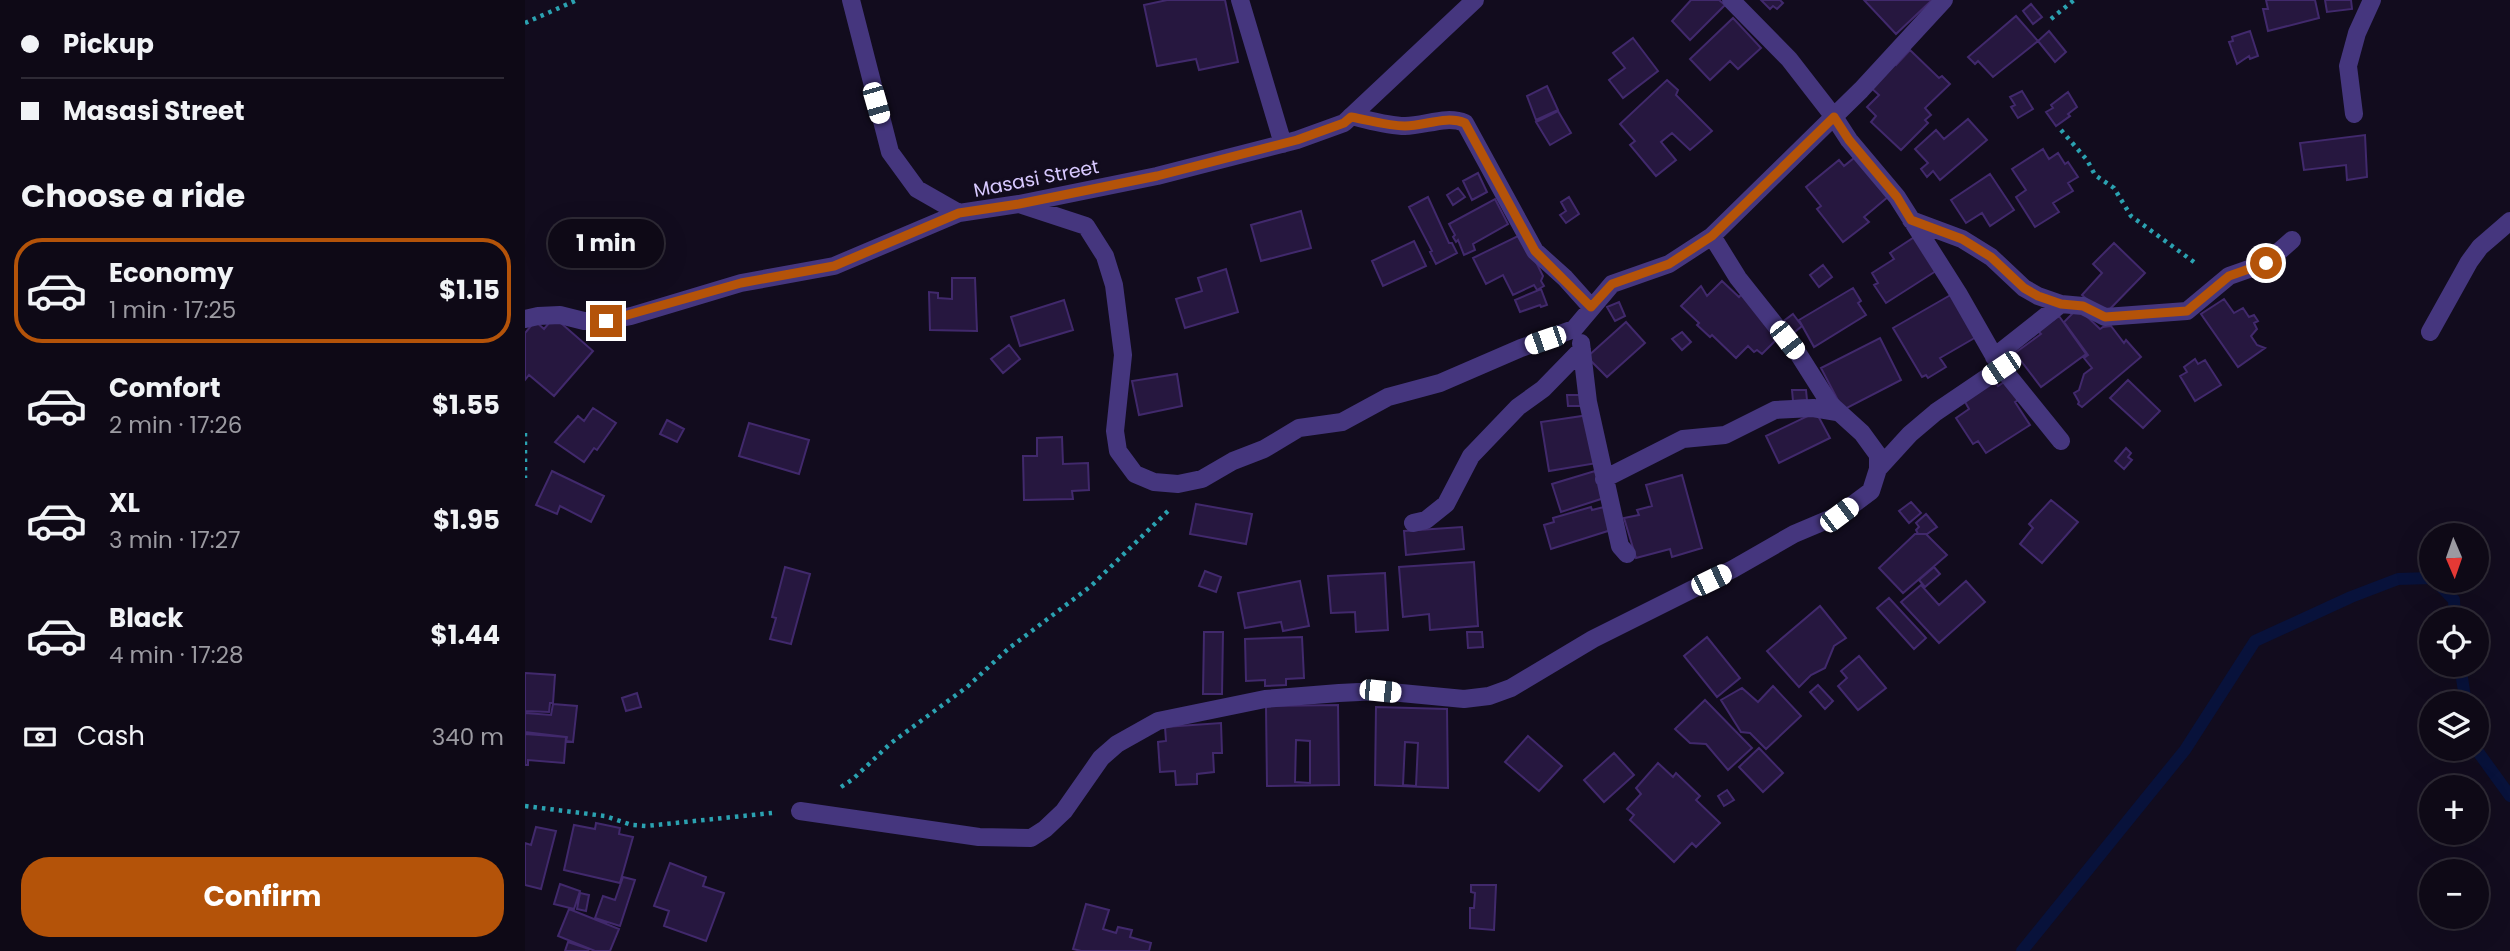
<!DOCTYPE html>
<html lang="en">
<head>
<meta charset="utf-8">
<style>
	:root { --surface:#0e0916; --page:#17121f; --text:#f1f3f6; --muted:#9b9aa1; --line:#2e2a35; --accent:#b45309 }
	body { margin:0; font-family:Poppins,sans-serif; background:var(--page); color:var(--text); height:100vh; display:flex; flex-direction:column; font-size:26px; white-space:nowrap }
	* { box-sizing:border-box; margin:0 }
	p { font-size:23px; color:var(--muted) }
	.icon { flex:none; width:38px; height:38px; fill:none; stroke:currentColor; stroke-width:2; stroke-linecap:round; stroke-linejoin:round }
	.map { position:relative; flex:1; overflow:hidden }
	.drawer { display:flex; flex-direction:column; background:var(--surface); width:525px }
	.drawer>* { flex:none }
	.guide { display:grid; align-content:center; height:154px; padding:0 21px; background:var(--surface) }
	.needle { width:46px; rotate:178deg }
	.fabs { position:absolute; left:1894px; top:523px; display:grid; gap:14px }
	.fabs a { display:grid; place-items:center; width:70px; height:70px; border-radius:50%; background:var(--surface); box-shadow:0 7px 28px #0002,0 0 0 2px var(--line); font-size:35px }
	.end { position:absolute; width:32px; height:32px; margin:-16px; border:9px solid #b45309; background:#fff; box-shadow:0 0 0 4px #fff }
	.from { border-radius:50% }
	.bubble { position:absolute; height:49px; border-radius:24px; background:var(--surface); box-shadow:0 7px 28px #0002,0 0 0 2px var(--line); font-size:23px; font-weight:700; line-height:49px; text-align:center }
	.car { position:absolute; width:21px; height:42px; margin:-21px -10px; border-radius:9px; box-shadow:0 0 5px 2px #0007; background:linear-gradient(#fff 24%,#345 0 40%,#fff 0 76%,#345 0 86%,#fff 0) }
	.guide b { display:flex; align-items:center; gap:24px; height:66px; font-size:26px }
	.guide b+b { border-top:2px solid var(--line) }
	.guide i { width:18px; height:18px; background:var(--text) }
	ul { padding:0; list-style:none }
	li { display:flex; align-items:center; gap:21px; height:105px; margin:0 14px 10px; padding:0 7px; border:4px solid transparent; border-radius:28px }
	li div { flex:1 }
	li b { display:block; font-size:26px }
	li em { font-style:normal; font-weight:700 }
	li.selected { border-color:var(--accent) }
	li>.icon { width:63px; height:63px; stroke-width:1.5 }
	h2 { padding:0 21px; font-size:32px; line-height:84px }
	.pay { display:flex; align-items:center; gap:18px; height:77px; padding:0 21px; font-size:26px }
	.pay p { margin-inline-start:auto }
	.cta { display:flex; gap:14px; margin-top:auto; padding:14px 21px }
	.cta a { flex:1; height:80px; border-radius:28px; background:var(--accent); color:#fff; font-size:28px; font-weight:700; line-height:80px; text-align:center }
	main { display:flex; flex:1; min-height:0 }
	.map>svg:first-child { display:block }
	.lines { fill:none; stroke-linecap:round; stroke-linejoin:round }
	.stream { stroke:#08123b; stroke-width:12 }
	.building { fill:#26173f; stroke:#41296c; stroke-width:2; fill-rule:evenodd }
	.path { stroke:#2ba2b1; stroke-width:4.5; stroke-dasharray:3.5 5; stroke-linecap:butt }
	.minor { stroke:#45367e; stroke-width:18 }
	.route { stroke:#b45309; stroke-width:9 }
	.labels { text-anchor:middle; stroke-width:6; stroke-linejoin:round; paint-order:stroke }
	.street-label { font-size:19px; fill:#d8c9ff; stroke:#120c1e }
</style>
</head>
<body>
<main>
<section class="drawer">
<div class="guide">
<b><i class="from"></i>Pickup</b>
<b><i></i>Masasi Street</b>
</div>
<h2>Choose a ride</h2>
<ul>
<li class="selected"><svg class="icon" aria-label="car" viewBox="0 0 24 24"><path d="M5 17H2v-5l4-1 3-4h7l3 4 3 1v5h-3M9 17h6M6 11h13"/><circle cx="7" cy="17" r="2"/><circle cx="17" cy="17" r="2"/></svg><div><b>Economy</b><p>1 min · 17:25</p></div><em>$1.15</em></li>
<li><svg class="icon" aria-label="car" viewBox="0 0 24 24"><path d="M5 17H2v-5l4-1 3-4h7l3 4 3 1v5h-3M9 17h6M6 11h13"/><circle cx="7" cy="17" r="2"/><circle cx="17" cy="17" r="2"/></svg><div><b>Comfort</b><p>2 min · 17:26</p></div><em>$1.55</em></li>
<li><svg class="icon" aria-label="car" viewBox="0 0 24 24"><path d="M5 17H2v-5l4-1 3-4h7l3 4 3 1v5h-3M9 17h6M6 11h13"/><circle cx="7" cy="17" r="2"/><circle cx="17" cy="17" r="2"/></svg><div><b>XL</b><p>3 min · 17:27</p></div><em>$1.95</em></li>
<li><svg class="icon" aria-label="car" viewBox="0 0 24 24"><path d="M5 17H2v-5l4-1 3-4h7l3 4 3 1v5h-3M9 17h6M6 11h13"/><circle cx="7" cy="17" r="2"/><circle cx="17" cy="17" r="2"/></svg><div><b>Black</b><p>4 min · 17:28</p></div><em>$1.44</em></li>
</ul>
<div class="pay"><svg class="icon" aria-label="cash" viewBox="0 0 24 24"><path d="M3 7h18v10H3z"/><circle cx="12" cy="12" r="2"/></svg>Cash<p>340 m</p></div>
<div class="cta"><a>Confirm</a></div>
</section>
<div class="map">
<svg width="1985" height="951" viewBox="0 0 1985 951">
	<rect width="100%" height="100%" fill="#120c1e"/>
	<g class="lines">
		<path class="stream" d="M1911 581 1929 600 1930 620
			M1935 665 1941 704
			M1951 749 1985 796
			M1497 951 1660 750 1730 641 1826 597 1873 579 1906 578"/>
	</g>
	<path class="building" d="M642 0H700L713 62 674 70 671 59 632 66 619 5Z
		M1166 0H1194L1200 5 1165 40 1147 21Z
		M1236 0H1255L1258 3 1252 9 1248 6 1245 9Z
		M1339 0H1407L1371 34Z
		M1741 0H1790L1794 18 1743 31 1738 9H1743Z
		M1800 0H1826L1827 9 1802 12Z
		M1506 4 1517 17 1508 24 1498 11Z
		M1491 16 1513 41 1468 77 1453 61 1450 64 1443 57Z
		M1208 18 1236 48 1213 69 1205 61 1185 80 1165 59Z
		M1524 31 1541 52 1530 62 1513 41Z
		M1725 31 1733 56 1725 59 1724 56 1712 64 1704 42 1708 41 1707 37Z
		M1108 38 1133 71 1098 98 1084 80 1100 68 1088 53Z
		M1385 50 1414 78 1417 76 1425 84 1400 108 1406 115 1400 120 1403 123 1376 150 1346 122 1351 116 1342 107 1354 95 1344 86 1368 62 1371 65Z
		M1142 80 1153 90 1151 95 1187 131 1165 150 1147 133 1136 142 1151 160 1131 176 1105 145 1110 141 1095 124Z
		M1022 86 1033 110 1011 120 1002 96Z
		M1497 91 1508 109 1493 118 1486 107 1490 105 1485 97Z
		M1543 92 1552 107 1543 114 1545 116 1531 126 1521 112 1528 108 1526 105Z
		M1033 111 1046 133 1025 145 1011 122Z
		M1443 119 1462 140 1415 180 1408 171 1402 177 1396 169 1403 163 1390 149 1411 130 1419 139Z
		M1840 135 1842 177 1822 180 1821 165 1779 170 1775 143Z
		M1518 149 1524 159 1533 153 1540 164 1543 162 1553 177 1543 183 1548 191 1528 203 1534 212 1510 227 1491 197 1501 190 1487 169Z
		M1334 154 1364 196 1339 217 1344 222 1318 242 1292 209 1296 206 1281 187 1314 160 1319 166Z
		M953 173 962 192 947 200 938 181Z
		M1465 174 1489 210 1465 226 1457 213 1441 223 1426 200Z
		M933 188 940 197 928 205 922 195Z
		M903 197 924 243H927L932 253 911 264 905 252 907 251 884 207Z
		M1044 197 1054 214 1041 223 1035 215 1041 211 1036 202Z
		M970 199 983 224 948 244 950 250 939 255 933 240 931 242 928 237 930 235 924 224Z
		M776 211 786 248 736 261 726 225Z
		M997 234 1018 276 1016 281 1019 286 1012 290 1009 285 988 295 978 275 961 284 948 258Z
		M1394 234 1411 271 1361 303 1349 285 1353 283 1347 273 1369 259 1365 253Z
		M889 241 901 266 858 286 847 261Z
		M1589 243 1620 273 1579 315 1557 295 1577 273 1568 264Z
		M1298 265 1307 277 1294 287 1285 275Z
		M701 269 713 312 660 328 651 299 677 291 673 278Z
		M427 278H450L452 331 405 330 404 292 413 293V298L427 299Z
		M1197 281 1214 297 1218 293 1256 335 1237 354 1232 350 1229 352 1223 346 1211 358 1187 335 1185 337 1172 325 1174 323 1156 306 1176 286 1182 296Z
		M1328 288 1336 301 1333 303 1341 315 1289 347 1274 320Z
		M1016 289 1022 305 1016 307 1015 305 995 312 990 300Z
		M1429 293 1453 336 1415 358 1421 367 1403 378 1401 375 1397 377 1368 328Z
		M1699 299 1709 313 1718 308 1724 317 1729 315 1733 321 1729 323 1732 329 1726 336 1732 345 1740 348 1713 367 1676 314Z
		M539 300 548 330 495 346 486 317Z
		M1094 302 1100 316 1090 321 1082 307Z
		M1553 308 1575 329 1578 327 1586 326 1599 343 1601 340 1616 357 1557 407 1553 404 1554 402 1549 393 1554 390 1559 374 1567 368 1559 358 1563 355 1539 322Z
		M1268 314 1277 326 1266 335 1256 323Z
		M1534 316 1561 354 1516 387 1490 353 1516 334 1513 331Z
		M29 317 68 351 29 396 4 375 0 380V333L10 321 19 329Z
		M1101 322 1120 343 1082 377 1062 357Z
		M1157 332 1166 342 1157 350 1147 339Z
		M1355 338 1376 380 1318 410 1296 368Z
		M484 345 495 359 478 373 466 359Z
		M1670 359 1673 364 1680 360 1696 385 1670 401 1655 376 1662 372 1659 367Z
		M652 374 657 406 614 415 607 381Z
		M1469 380 1473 386 1482 380 1495 399 1490 402 1505 425 1461 453 1453 441 1448 444 1431 418 1444 409 1439 400Z
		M1603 380 1635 411 1618 428 1585 398Z
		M1267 390H1281L1282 400 1268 401Z
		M1042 395H1057V406H1043Z
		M68 408 91 423 72 450 69 448 59 462 30 442 53 416 59 421Z
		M1291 412 1305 438 1254 463 1241 436Z
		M1064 415 1072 463 1024 471 1016 422Z
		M142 420 159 429 152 442 135 434Z
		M224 423 284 440 274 474 214 456Z
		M537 437 538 464 563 463 564 490 547 491 548 499 499 500 498 456H512V438Z
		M1601 448 1606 453 1603 457 1607 460 1599 469 1590 461Z
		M27 471 79 496 66 522 35 506 32 514 11 505Z
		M1070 471 1079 498 1036 512 1027 484Z
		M1157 475 1177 548 1147 557 1145 549 1111 558 1099 518 1114 515 1112 510 1127 506 1121 485Z
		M1526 500 1553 522 1517 563 1495 544 1508 528 1504 524Z
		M1386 502 1396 513 1384 523 1374 511Z
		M671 504 727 514 721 544 665 534Z
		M1066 507 1067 510 1079 507 1086 530 1026 549 1019 525 1029 522 1028 518Z
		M1401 514 1412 527 1402 534H1393L1391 530 1394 527 1391 523Z
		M937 527 939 549 881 555 879 531Z
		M1390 534H1401L1422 555 1378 593 1354 568Z
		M949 562 953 626 905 630 904 614 878 617 874 567Z
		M260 567 285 574 266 644 245 639 251 618 247 617Z
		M1409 567 1415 574 1400 587 1394 580Z
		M680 571 696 577 691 592 674 586Z
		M860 573 863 630 831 632 830 612 806 613 803 576Z
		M775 581 784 626 758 631 756 622 720 628 713 593Z
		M1441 581 1460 602 1414 643 1376 602 1396 585 1414 605Z
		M1364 598 1401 638 1389 649 1352 608Z
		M1295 606 1321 638 1309 646 1300 668 1286 675 1274 687 1242 651Z
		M679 632H698L697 694H678Z
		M942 632H957L958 647 943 648Z
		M777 637 779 678 761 679V685L740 686V680L721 681 720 639Z
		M1182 637 1215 678 1192 697 1159 656Z
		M1334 656 1361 688 1333 710 1313 686 1322 678 1316 671Z
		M0 673 30 675 28 703H25L24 712 0 711Z
		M1293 685 1308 701 1300 709 1285 692Z
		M1248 686 1276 716 1241 749 1225 733 1216 732 1196 700 1217 688 1233 702Z
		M112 693 116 707 101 711 97 698Z
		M1180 700 1227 748 1203 770 1181 744 1165 743 1150 729Z
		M28 704 52 706 48 742 41 741 42 737 0 732V713L26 715Z
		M813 705 814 785 742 786 741 706ZM771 740 785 741V783L770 782Z
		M851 707 922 709 923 788 850 785ZM880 742 893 743 891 786 878 785Z
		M696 723 697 753H688L689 772 672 774V784L651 785 650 771 635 772 633 742 641 741 640 727Z
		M0 734 41 737 39 763 3 760V765H0Z
		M1003 736 1037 766 1014 791 980 762Z
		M1234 748 1258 773 1238 792 1214 767Z
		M1089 753 1109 775 1079 802 1059 780Z
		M1133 763 1148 777 1151 773 1175 796 1171 800 1195 823 1171 847 1167 843 1149 862 1105 820 1109 815 1102 809 1116 794 1111 788Z
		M1202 790 1209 800 1199 806 1193 796Z
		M71 823 95 828 94 834 108 837 95 883 39 870 49 825 70 829Z
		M11 827 31 831 16 889 0 885V843L6 845Z
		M145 863 181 877 178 886 199 893 181 941 139 926 144 911 129 906Z
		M98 877 110 880 95 926 70 918 78 896 90 900Z
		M35 884 55 891 49 909 29 904Z
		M946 885H971L969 930 945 928V908H949L950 893 946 892Z
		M55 893 64 895 61 911 52 909Z
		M561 904 584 910 578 929 591 933 593 927 607 930 605 937 626 943 624 951H556L548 949Z
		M44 909 94 929 85 951H70L33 936Z
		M43 942 64 949 63 951H40Z"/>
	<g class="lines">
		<path class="path" d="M1526 19 1549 0
			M0 23 52 0
			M1536 130 1562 160 1570 175 1589 188 1606 216 1673 265
			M0 433V478
			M316 787 328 779 366 743 442 687 483 649 566 586 643 511
			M0 806 80 816 107 825 121 826 247 813"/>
		<path class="minor" d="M326 0 365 152 392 189 434 213
			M715 0 758 144
			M1206 0 1264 59 1309 117 1324 140 1372 197 1433 293 1473 363 1536 441
			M1829 114 1823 66 1832 33 1847 0
			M826 116C844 120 862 126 880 126 900 126 921 115 940 123L1010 251 1040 278 1066 307
			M494 204 561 226 580 256 589 285 598 355 590 431 593 451 610 474 629 482 653 484 677 479 708 461 739 449 774 428 817 422 863 397 915 383 996 348 1049 329 1087 284 1144 264 1187 236 1336 90 1419 0
			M1386 220 1437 239 1466 257 1499 288 1513 296 1536 304 1558 306 1580 317 1662 311 1704 276 1741 263 1767 240
			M0 319 13 316 35 315 59 321H81L106 316 216 283 309 266 434 213 494 204 632 176 772 140 819 123 950 0
			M1905 332 1944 262 1955 247 1985 221
			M1056 343 1063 402 1095 546 1102 554
			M1469 357 1536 304
			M1353 469 1385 434 1411 412 1476 368
			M1079 479 1158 439 1200 435 1250 410 1288 408 1312 412
			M888 523 901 520 921 504 946 456 993 407 1018 389 1057 349
			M275 811 454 837 506 838 520 829 539 811 576 758 592 744 633 721 740 699 814 693 855 691 939 699 964 696 986 688 1068 639 1208 569 1269 534 1314 515 1346 491 1353 469V455L1337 433 1305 404 1274 355 1213 278 1187 236"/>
	</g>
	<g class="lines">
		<path class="route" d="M81 321 216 283 309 266 434 213 494 204 632 176 772 140 819 123 826 117C844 120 862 126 880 126 900 126 921 115 940 123L1010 251 1066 307 1087 284 1144 264 1187 236 1309 117 1324 140 1372 197 1386 220 1437 239 1466 257 1499 288 1513 296 1536 304 1558 306 1580 317 1662 311 1704 276 1741 263"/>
	</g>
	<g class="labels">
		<g class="street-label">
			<text transform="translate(511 178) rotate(-11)" y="7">Masasi Street</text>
		</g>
	</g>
</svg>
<div class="fabs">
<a><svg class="needle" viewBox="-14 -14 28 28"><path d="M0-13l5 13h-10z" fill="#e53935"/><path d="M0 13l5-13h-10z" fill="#9b9aa1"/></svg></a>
<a><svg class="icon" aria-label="locate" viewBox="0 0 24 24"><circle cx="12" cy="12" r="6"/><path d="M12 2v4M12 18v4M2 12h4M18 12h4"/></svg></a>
<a><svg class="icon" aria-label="layers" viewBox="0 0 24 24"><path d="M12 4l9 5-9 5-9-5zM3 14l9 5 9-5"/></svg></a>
<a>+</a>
<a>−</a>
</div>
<i class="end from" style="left:1741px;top:263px"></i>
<i class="end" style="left:81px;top:321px"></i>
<div class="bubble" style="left:23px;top:219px;width:116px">1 min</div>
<i class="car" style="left:351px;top:103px;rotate:164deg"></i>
<i class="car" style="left:1020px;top:340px;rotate:251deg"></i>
<i class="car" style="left:1262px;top:340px;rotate:142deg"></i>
<i class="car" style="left:1476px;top:368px;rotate:236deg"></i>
<i class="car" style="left:1314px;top:515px;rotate:53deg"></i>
<i class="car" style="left:1186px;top:580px;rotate:64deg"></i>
<i class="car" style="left:855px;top:691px;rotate:96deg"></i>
</div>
</main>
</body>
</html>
